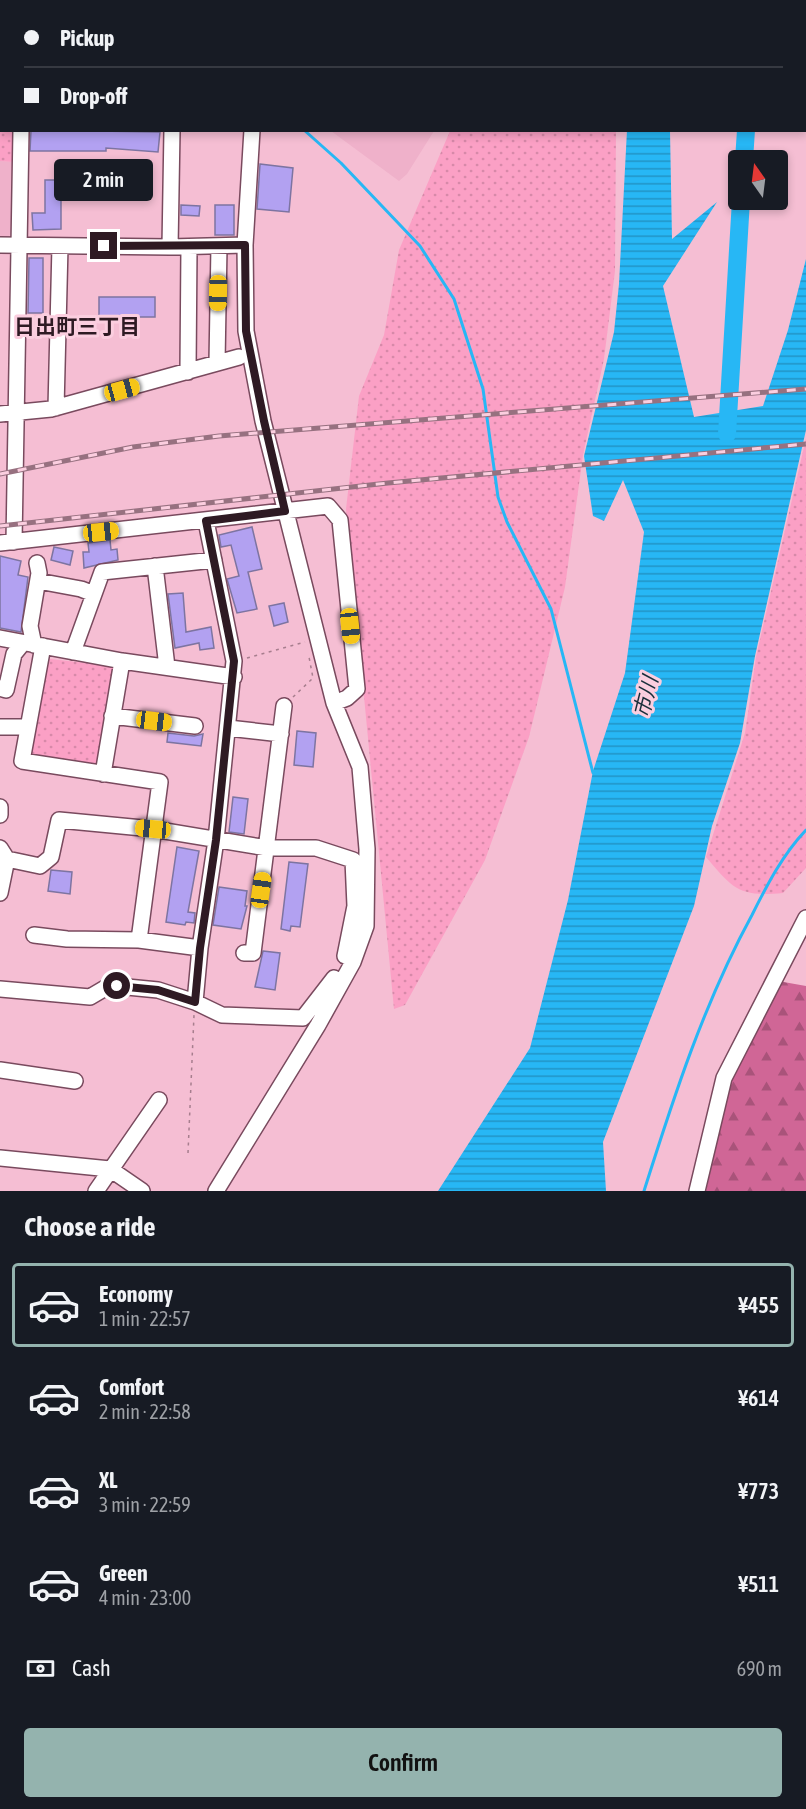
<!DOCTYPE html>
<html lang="en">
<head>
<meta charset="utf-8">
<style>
	:root { --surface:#171b24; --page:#20242c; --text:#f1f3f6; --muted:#9ea1a6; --line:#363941; --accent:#94b3ae }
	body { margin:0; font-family:"Asap Condensed","Noto Sans JP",sans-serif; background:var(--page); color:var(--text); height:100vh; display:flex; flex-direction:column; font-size:22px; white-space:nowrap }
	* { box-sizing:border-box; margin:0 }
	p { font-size:20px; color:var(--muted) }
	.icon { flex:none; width:33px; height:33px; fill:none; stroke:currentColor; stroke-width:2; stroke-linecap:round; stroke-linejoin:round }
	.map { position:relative; height:1191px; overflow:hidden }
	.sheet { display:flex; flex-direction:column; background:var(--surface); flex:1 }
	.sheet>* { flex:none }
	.guide { position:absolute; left:0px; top:0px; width:807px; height:132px; box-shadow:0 3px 9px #0003; display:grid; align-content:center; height:132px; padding:0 24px; background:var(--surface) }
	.needle { width:39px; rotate:346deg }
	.fabs { position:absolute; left:728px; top:150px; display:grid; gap:12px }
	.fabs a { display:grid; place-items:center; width:60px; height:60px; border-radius:6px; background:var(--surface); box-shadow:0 3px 9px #0003; font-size:30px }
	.end { position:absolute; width:27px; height:27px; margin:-14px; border:8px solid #2e1a23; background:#fff; box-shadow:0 0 0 3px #fff }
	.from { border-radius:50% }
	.bubble { position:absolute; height:42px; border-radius:6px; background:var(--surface); box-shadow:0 3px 9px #0003; font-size:20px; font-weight:600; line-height:42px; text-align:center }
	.car { position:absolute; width:18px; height:36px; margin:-18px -9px; border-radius:8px; box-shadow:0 0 4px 2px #0007; background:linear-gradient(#f5c518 24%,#345 0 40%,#f5c518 0 76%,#345 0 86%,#f5c518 0) }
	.guide b { display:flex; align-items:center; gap:21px; height:57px; font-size:22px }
	.guide b+b { border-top:2px solid var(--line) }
	.guide i { width:15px; height:15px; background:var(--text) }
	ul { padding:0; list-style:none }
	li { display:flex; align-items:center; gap:18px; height:84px; margin:0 12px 9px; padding:0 12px; border:3px solid transparent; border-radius:6px }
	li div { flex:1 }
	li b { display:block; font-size:22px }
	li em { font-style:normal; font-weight:600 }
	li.active { border-color:var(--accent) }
	li>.icon { width:54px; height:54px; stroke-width:1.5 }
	h2 { padding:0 24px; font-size:27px; line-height:72px }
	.pay { display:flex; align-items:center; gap:15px; height:66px; padding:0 24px; font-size:22px }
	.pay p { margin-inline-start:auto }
	.primary-button { display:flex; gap:12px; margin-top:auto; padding:12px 24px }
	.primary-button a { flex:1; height:69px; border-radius:6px; background:var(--accent); color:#111; font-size:24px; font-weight:600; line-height:69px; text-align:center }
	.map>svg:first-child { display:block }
	.built { fill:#efb1ca }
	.forest { fill:url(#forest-firs) }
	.park { fill:url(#park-dots) }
	.water { fill:url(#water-rules) }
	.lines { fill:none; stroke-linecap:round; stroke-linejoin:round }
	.stream { stroke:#27b7f5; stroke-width:3 }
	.river { stroke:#27b7f5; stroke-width:18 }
	.building { fill:#b2a1f1; stroke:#7d74a1; stroke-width:1.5 }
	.minor-casing { stroke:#794a5e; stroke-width:18 }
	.path { stroke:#a77e8e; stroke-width:1.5; stroke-dasharray:3 4.5; stroke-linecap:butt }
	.minor { stroke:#fff; stroke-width:15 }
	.rail-casing { stroke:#977180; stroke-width:5 }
	.rail { stroke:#fbcedf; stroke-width:3; stroke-dasharray:9; stroke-linecap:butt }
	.route { stroke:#2e1a23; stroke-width:8 }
	.labels { text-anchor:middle; stroke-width:6; stroke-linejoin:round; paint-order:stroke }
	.neighbourhood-label { font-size:21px; font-weight:bold; fill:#2e1a23; stroke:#fbcedf }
	.water-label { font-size:21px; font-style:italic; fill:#192e3a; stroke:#fbcedf }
</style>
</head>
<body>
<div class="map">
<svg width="806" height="1191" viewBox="0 0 806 1191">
	<defs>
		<pattern id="forest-firs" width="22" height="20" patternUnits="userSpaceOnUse" patternTransform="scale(1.5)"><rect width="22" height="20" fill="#d06696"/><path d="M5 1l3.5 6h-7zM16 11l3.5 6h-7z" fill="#a9537a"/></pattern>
		<pattern id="park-dots" width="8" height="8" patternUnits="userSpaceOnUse" patternTransform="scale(1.5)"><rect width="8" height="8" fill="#fba0c5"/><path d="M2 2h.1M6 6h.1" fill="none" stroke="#d789a9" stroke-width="1.8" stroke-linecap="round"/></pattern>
		<pattern id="water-rules" width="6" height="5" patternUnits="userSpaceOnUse" patternTransform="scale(1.5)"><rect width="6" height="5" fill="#27b7f5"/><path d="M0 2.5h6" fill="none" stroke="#2294c6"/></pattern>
	</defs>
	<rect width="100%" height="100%" fill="#f5bed3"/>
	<path class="built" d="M331 131H434L407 174 399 181Z
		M0 161 13 162 12 233 8 237H0Z"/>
	<path class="forest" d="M778 981 806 986V1191H706L730 1080Z"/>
	<path class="park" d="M0 80 2 130 14 131 13 162 0 161Z
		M450 131H616L615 271 604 359 583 455 565 587 529 737 485 860 405 1005 394 1009 346 509 359 396 384 335 399 250Z
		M806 438V868L783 893C739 897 733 889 706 857L745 733 756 657Z
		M50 659 113 666 116 670 97 766 30 757 45 661Z"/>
	<path class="water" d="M627 130 670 131 672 239 717 202 663 286 694 417 763 406 788 330 806 259V430L755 656 740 743 712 826 694 906 603 1142 606 1191H438L530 1048 568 900 593 771 625 673 644 532 623 480 604 521 593 516 584 456 614 332 619 284Z"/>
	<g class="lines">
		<path class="stream" d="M304 130 341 163 420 246 454 299 483 389 498 497 507 522 551 609 593 773
			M644 1191C674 1096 704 1003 752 915 767 885 783 854 806 830"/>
		<path class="river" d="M744 160 746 130
			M727 434 741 200"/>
	</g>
	<path class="building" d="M31 130 160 132 158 152 106 148V151H30Z
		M260 164 293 168 289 212 257 209Z
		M45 180H61V229L33 230 32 213H45Z
		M181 205 200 206 199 216 181 215Z
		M215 205H234V235H215Z
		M29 258H43V313H28Z
		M99 297H155V317H99Z
		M252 527 262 569 248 572 257 609 237 613 227 579 239 576 231 545 221 547 219 535Z
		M110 540 111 550 117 549 118 560 84 568 83 552H89L88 543Z
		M54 547 73 551 70 565 51 560Z
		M0 556 21 561 18 575 28 577 21 632 0 628Z
		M183 593 186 632 211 627 214 648 200 650 199 643 175 648 168 594Z
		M284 603 288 622 274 626 269 606Z
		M297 731 316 733 313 767 294 765Z
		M168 733 194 736 203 734 201 746 167 742Z
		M233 797 248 799 244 834 229 832Z
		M177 847 199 851 188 912 195 913 194 923 186 922 185 925 166 922Z
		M289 862 308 864 300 927 291 926 290 931 281 929Z
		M51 870 72 872 70 894 48 891Z
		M219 887 247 891 245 906H247L241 929 213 925Z
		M263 951 280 953 275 990 255 987Z"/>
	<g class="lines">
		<defs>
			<path id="minor" d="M171 0H248
				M22 2V0
				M266 2 267 0
				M0 55H2
				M0 77H2
				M0 245 170 247 245 245
				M170 247 172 130
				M217 363 219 246
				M188 372 189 247
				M56 408 60 246
				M0 414 51 409 239 357
				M14 542 21 130
				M0 543 328 506 340 520 357 689 347 698 334 703
				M155 566 167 667
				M38 581 81 589 94 594
				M0 638 122 661 234 677
				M34 645 30 626 39 573 37 563
				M43 646 22 761 160 782 139 940
				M73 652 102 572 214 560
				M0 688 6 690 14 654 23 643
				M112 716 195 726
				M0 727H28
				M228 728 281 734
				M103 774 122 661
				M0 807V815
				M0 848 7 859 40 866 51 857 59 820 153 829 267 848H316L353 860 355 906 345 956
				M0 893 7 859
				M34 935 67 939 139 940 200 948
				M244 953H253L284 706
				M0 989 90 997 107 987 117 986 158 990 195 1002 222 1015 303 1018 334 978
				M195 1002 200 948 216 840 234 661 206 521
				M0 1070 75 1081
				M0 1158 110 1169 142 1191
				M96 1191 159 1100
				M216 1191 318 1025 353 962 366 926 367 849 360 767 334 703 263 421 246 331 245 245 252 130
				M697 1191 724 1078 806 918"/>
		</defs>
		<use href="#minor" class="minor-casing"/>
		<path class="path" d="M247 658 305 642
			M293 697 313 678 309 657
			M188 1153 194 1015"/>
		<use href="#minor" class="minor"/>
		<defs>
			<path id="rail" d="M0 474 133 447 219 436 806 389
				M0 526 388 483 806 444"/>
		</defs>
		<use href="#rail" class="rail-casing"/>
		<use href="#rail" class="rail"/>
	</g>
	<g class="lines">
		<path class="route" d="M104 246 245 245 246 331 264 421 285 511 206 521 234 661 216 840 200 948 195 1002 158 990 117 986"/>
	</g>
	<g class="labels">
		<g class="neighbourhood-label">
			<text x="77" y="334">日出町三丁目</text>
		</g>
		<g class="water-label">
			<text transform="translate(646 697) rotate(-76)" y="7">市川</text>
		</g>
	</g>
</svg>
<div class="fabs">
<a><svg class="needle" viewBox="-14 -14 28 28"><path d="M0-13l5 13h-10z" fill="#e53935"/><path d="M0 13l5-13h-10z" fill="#9ea1a6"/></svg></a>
</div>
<i class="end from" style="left:117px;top:986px"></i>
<i class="end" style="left:104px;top:246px"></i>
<div class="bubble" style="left:54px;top:159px;width:99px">2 min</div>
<i class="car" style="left:218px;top:293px;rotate:181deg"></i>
<i class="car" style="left:122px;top:390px;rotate:75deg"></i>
<i class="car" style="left:101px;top:532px;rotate:84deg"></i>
<i class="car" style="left:350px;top:626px;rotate:174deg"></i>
<i class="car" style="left:154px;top:721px;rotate:97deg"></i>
<i class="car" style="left:153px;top:829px;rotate:275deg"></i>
<i class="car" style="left:261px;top:890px;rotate:8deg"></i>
<div class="guide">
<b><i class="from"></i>Pickup</b>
<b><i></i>Drop-off</b>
</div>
</div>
<section class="sheet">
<h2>Choose a ride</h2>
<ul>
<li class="active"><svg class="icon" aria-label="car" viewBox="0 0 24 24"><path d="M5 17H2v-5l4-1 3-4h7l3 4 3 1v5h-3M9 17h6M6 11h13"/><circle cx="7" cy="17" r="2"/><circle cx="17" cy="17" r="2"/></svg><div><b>Economy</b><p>1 min · 22:57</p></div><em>¥455</em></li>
<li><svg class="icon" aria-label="car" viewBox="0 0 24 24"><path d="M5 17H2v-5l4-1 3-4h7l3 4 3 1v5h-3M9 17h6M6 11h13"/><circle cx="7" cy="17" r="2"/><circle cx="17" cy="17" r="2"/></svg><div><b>Comfort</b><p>2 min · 22:58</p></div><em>¥614</em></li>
<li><svg class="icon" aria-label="car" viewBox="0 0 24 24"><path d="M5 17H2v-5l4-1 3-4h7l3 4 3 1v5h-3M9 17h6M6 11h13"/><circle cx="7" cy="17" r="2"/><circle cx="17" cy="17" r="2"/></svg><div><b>XL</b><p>3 min · 22:59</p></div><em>¥773</em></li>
<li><svg class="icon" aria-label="car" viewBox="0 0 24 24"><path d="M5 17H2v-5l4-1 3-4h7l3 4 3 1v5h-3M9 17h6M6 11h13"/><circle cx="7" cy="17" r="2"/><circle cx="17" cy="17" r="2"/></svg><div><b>Green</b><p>4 min · 23:00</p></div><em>¥511</em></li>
</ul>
<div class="pay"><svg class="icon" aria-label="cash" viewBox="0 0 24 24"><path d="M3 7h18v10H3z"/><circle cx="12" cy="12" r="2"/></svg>Cash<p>690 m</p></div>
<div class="primary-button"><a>Confirm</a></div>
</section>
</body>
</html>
